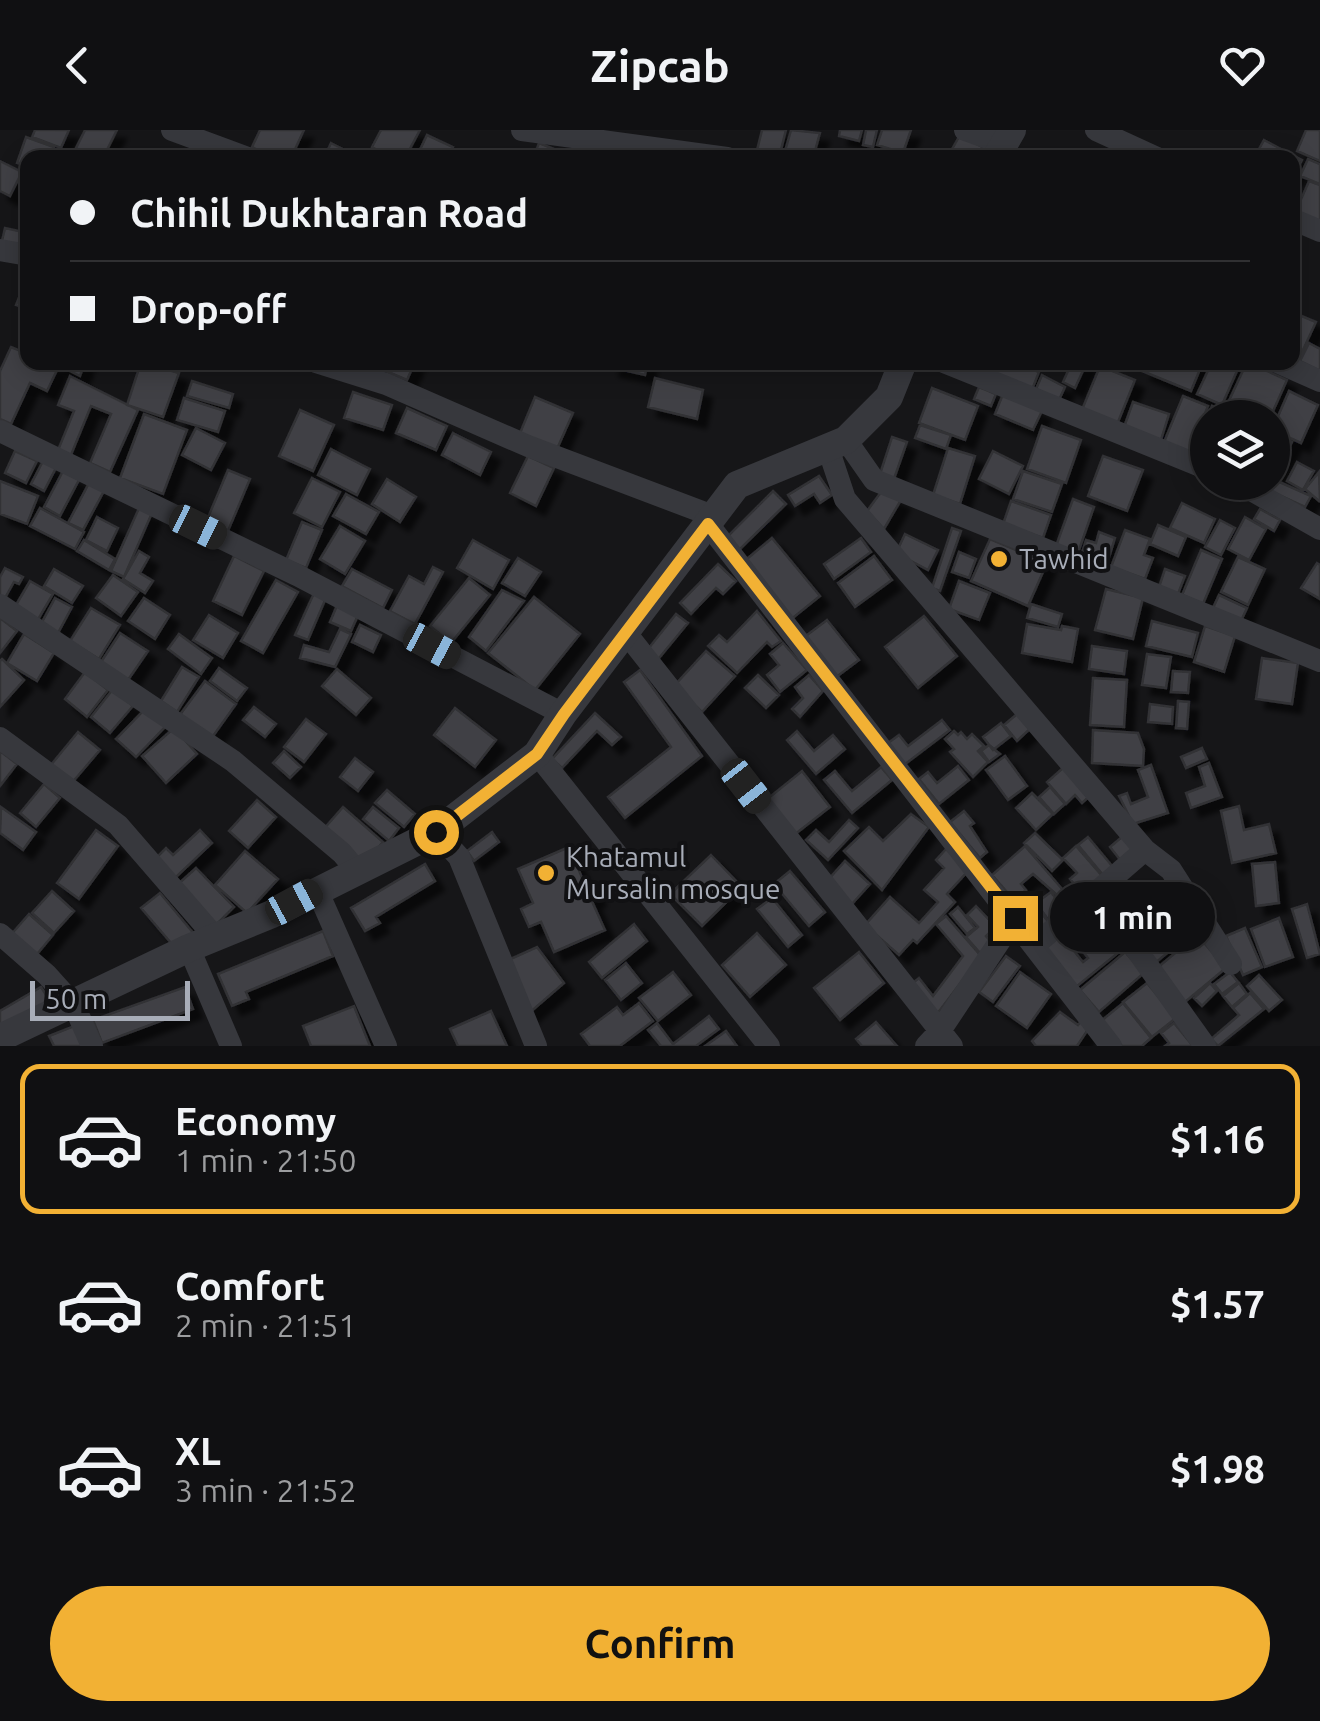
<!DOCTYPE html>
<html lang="en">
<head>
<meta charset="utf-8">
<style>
	:root { --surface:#101012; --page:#1e1e20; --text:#f1f3f6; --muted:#9c9d9f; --line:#303032; --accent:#f2b134 }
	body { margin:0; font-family:Ubuntu,sans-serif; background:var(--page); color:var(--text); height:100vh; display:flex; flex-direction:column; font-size:38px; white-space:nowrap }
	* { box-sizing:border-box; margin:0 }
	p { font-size:32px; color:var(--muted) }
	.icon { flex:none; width:55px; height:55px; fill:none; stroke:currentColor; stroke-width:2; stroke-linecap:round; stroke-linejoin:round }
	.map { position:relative; height:916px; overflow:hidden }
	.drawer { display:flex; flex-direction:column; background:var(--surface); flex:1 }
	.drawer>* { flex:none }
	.banner { position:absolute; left:20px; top:20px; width:1280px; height:220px; border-radius:20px; box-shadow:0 5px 25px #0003,0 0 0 2px var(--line); display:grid; align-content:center; height:220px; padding:0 50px; background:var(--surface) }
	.buttons { position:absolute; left:1190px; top:270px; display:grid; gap:20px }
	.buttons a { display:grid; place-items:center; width:100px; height:100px; border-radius:50%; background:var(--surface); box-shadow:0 5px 25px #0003,0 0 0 2px var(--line); font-size:50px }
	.scale { position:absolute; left:30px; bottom:25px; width:160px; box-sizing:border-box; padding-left:10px; border:5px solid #a8adb8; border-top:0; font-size:28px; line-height:35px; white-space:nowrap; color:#a8adb8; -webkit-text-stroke:8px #111113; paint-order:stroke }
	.end { position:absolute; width:45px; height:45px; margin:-22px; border:12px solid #f2b134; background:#111; box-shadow:0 0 0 5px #111 }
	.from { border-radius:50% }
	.bubble { position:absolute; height:70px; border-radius:35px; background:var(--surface); box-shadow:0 5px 25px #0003,0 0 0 2px var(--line); font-size:32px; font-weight:700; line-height:70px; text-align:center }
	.car { position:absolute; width:30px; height:60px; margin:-30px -15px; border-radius:12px; box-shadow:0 0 8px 2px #0007; background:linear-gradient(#222 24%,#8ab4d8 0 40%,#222 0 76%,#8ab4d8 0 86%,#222 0) }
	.banner b { display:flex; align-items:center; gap:35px; height:95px; font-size:38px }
	.banner b+b { border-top:2px solid var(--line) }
	.banner i { width:25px; height:25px; background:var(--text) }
	ul { padding:18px 0 0; list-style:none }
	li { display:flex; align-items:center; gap:30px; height:150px; margin:0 20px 15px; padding:0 30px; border:5px solid transparent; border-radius:20px }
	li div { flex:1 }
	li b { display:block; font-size:38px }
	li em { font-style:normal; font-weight:700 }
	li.current { border-color:var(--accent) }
	li>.icon { width:90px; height:90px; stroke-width:1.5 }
	.action { display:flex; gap:20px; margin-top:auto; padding:20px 50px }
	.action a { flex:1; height:115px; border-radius:60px; background:var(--accent); color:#111; font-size:40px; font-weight:700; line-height:115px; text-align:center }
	header { display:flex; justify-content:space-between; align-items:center; height:130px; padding:0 50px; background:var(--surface); font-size:45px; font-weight:700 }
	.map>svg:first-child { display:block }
	.building { fill:#404145; stroke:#303034; stroke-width:2.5; filter:url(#shadow) }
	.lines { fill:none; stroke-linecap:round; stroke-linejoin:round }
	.minor { stroke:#37383d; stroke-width:22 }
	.tertiary { stroke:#37383d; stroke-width:28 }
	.route { stroke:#f2b134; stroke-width:12 }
	.poi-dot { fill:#f2b134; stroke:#111113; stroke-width:4 }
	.labels { text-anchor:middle; stroke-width:8; stroke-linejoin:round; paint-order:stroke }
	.poi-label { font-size:28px; fill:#a8adb8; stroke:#111113; text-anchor:start }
</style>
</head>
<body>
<header><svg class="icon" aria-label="back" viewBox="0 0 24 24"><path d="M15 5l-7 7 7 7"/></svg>Zipcab<svg class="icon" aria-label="heart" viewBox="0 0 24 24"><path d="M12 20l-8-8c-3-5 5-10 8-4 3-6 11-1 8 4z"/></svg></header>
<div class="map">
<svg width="1320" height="916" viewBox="0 0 1320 916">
	<defs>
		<filter id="shadow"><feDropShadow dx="9" dy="9" stdDeviation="2.5" flood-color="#0009"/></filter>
	</defs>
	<rect width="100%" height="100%" fill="#161618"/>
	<path class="building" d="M35 0H69L61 18 32 7Z
		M85 0H117L103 28H94L76 18Z
		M260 0H304L291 28H273L252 17Z
		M381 0H420L405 28H391L372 17Z
		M762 0H786L779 28 756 24Z
		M791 0 820 3 813 28H783Z
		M840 0H862L859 11 839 6Z
		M866 0H877L873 17 863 15Z
		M882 0H911L903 23 877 15Z
		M1306 0H1320V31L1297 21Z
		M427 5 453 17 448 28H416Z
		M960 5 984 18 979 28H947Z
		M26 7 54 17 50 28H28V36L17 33Z
		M1264 10 1302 30 1292 49V28H1254Z
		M331 13 351 23 349 28H324Z
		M539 13 569 25 568 28H533Z
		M1308 29 1320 34V54L1300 46Z
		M0 31 22 42 10 66 0 61Z
		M1309 51 1320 55V93L1295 83Z
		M5 98 28 103V121L1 115Z
		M28 145V179L16 175Z
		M1292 182 1316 192 1297 233 1292 231Z
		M1309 213 1320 219V241L1300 231Z
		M11 217 28 224V232H46L58 238 47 261 30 253 11 294 0 289V241Z
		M52 232H85L80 246Z
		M141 232 179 243 163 287 127 275Z
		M384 232H415L407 250 381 239Z
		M611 232H648L645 245 610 237Z
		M992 232H1014L1039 242 1032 260 988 243Z
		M1072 232H1087L1075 258 1063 252Z
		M1146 232H1171L1185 238 1187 232H1203L1191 261 1142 241Z
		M1212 232H1241L1222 275 1197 264Z
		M1247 232 1287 250 1270 288H1249L1226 277Z
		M1100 236 1135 250 1116 297 1081 282Z
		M1042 245 1065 257 1059 270 1036 259Z
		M70 246 138 280 110 342 90 333 111 284 91 276 71 325 58 320 74 281 58 275Z
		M655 248 703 260 697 289 648 277Z
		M192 251 233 264 229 278 187 266Z
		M979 257 996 264 991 276 974 269Z
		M932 258 978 276 965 310 919 293Z
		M1289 261 1318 275 1301 313 1272 300Z
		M353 262 392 275 383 300 344 288Z
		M1003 264 1042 281 1033 300 995 284Z
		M1183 266 1208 276 1189 323 1164 312Z
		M535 267 573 283 557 319 520 303Z
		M184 268 225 281 218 302 177 290Z
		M1133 272 1169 284 1161 310 1124 297Z
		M1212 276 1239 288H1208V333L1191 326Z
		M407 278 447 296 436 320 396 303Z
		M300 280 334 295 313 341 279 326Z
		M144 284 187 300 163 364 120 348Z
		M920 295 951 305 946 319 915 308Z
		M1042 296 1081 310 1066 353 1027 339Z
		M196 298 225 313 211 340 182 325Z
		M453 303 491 322 480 345 442 325Z
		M1273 303 1292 312 1272 349V305Z
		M892 307 907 312 894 349 880 344Z
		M948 318 975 326 960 374 933 365Z
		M331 319 370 339 357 365 318 345Z
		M15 321 37 331 26 353 5 343Z
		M993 321 1023 336 1009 364 979 349Z
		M528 326 554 338 536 376 510 363Z
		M1103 326 1143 340 1127 381 1088 366Z
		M43 331 56 338 44 361 31 354Z
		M1297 332 1314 341 1303 360 1287 351Z
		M228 340 250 349 228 401 206 392Z
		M63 341 79 350 60 386 44 377Z
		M1023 341 1062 354 1052 382 1013 369Z
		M1319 342 1320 369 1319 371 1305 359Z
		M819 346 832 365 820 373 814 364 795 376 788 365Z
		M312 348 340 362 322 397 294 383Z
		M387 349 416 367 400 392 372 374Z
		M1275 350 1311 366 1305 377 1270 361Z
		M0 351 38 366 27 394 0 384Z
		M89 353 104 361 83 400 68 393Z
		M773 361 786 374 735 424 722 412Z
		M881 362 901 370 884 399 867 381Z
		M346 364 379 382 366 404 333 386Z
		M1073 369 1094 377 1078 423 1056 416Z
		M1011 371 1051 385 1043 408 1003 394Z
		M1182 373 1215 389 1204 413 1170 398Z
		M40 378 84 402 75 419 30 396Z
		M139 378 152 383 124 447 111 441Z
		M1260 379 1280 390 1274 401 1254 389Z
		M97 387 118 398 107 421 86 410Z
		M1245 387 1266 399 1249 430 1228 419Z
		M1220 390 1235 398 1221 425 1205 417Z
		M302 392 322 400 306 438 286 430Z
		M1158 395 1186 407 1178 426 1150 414Z
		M340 396 365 411 345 444 320 429Z
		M952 398 961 401 940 461 932 458Z
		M1125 400 1150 409 1144 425 1153 428 1145 449 1111 437Z
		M1099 402 1115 408 1107 434 1081 426 1086 410 1096 413Z
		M905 404 938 420 928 440 896 423Z
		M772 408 820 466 789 491 742 433Z
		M861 408 871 422 834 449 824 434Z
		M990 409 1047 433 1028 476 971 451Z
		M84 410 115 429 109 440 77 421Z
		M473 410 509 430 493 459 457 438Z
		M1201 420 1222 429 1203 474 1182 465Z
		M139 421 149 427 140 443 153 451 145 463 123 449Z
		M959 422 976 429 969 448 952 442Z
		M234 426 264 441 242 485 213 471Z
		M874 426 892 450 855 477 838 453Z
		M1238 427 1265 439 1248 475 1221 462Z
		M518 428 541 442 525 466 502 453Z
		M1317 433 1320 435V469L1301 458Z
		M718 434 736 451 723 464 716 458 691 484 680 473Z
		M433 437 443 442 415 494 390 481 409 446 424 454Z
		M5 438 23 447 19 454 14 452 5 468 0 466V447Z
		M54 439 83 456 72 473 44 456Z
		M352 439 392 460 383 478 342 456Z
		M1165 439 1185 446 1178 464 1159 457Z
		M113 445 138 462 121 486 96 468Z
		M469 448 490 465 451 513 430 496Z
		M276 450 298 462 263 523 241 511Z
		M30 451 53 464 36 493 13 480Z
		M959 451 990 463 979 490 949 479Z
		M1106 459 1143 468 1133 509 1095 500Z
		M502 460 524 471 486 521 469 507Z
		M314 463 326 468 308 510 295 505Z
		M1219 465 1247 478 1241 491 1213 478Z
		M534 467 580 504 535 560 488 523Z
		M55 468 72 477 58 503 41 494Z
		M144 468 170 485 155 509 128 491Z
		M338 473 359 483 351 501 330 492Z
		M1031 474 1062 484 1058 497 1027 488Z
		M91 478 120 495 99 529 70 511Z
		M757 481 781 511 772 517 767 512 737 543 708 516 719 505 727 512Z
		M676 484 688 493 655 533 644 524Z
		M209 485 238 503 223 528 193 510Z
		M924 486 957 526 918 558 885 517Z
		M0 488 17 501 0 523Z
		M827 490 859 530 835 548 803 508Z
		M1152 491 1198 503 1192 527 1146 516Z
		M1027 494 1061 500 1062 496 1078 499 1072 532 1022 523Z
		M360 495 381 505 373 522 352 512Z
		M1205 496 1235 506 1224 542 1194 532Z
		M340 499 351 504 335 537 300 528 304 515 329 522Z
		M120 503 148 521 128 550 101 532Z
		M24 504 54 523 37 551 7 533Z
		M179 504 212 528 201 544 168 519Z
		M783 513 807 540 780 562 767 545 779 535 770 524Z
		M1092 516 1127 521 1124 544 1089 539Z
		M706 521 735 546 702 582 674 556Z
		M1147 524 1171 527 1166 558 1142 555Z
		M1262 528 1298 533 1292 574 1256 569Z
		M2 529 24 550 0 577V531Z
		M182 537 199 547 177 582 161 571Z
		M219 538 247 558 237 571 210 551Z
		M337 539 371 568 356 585 322 556Z
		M640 540 702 626 625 688 608 667 671 617 624 552Z
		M1173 541 1190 542 1188 563 1171 562Z
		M85 542 108 560 87 587 65 569Z
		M758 545 779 565 766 578 745 558Z
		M809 545 823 561 800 587 792 579 803 568 795 557Z
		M1093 548 1127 550 1124 597 1090 595Z
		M205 551 236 574 211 609 179 586Z
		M113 559 133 576 110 603 91 587Z
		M1178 571 1189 572 1187 599 1176 598Z
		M1150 574 1173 577 1172 594 1148 592Z
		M254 577 276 594 265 607 243 590Z
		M146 578 166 596 136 627 116 609Z
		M455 578 496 610 475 637 434 605Z
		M595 583 621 607 612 615 597 601 562 638 552 629Z
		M1017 584 1030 599 1017 611 1004 595Z
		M306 589 326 604 304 632 284 617Z
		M942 590 950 600 904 635 888 613 899 605 908 616Z
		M1001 593 1011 606 993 620 983 607Z
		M174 598 197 624 166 653 142 626Z
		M1093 600 1138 603 1144 619 1143 636 1092 633Z
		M797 601 814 621 833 605 845 619 816 644 787 610Z
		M954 601 958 605 961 602 967 609 972 604 984 616 978 621 988 632 973 647 950 622 954 619 945 609Z
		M78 602 100 620 71 654 50 636Z
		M989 615 1000 624 989 632 981 621Z
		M1202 618 1207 629 1186 638 1181 627Z
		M0 621 17 634 0 656Z
		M284 621 301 637 290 648 273 633Z
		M1005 626 1027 656 1008 670 986 640Z
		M355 628 373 642 358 661 340 647Z
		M1209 633 1222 667 1191 678 1186 663 1205 656 1199 637Z
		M1151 635 1168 683 1133 694 1119 666 1127 663 1131 674 1148 667 1138 640Z
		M958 636 969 650 939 674 919 649 928 642 937 653Z
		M881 637 892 650 852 683 824 650 835 641 852 661Z
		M1064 637 1090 666 1082 673 1075 665 1066 674 1047 652Z
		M802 641 830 677 794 705 766 670Z
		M44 654 60 668 36 697 20 683Z
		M1050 657 1065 674 1054 684 1039 667Z
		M387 660 415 684 404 697 375 673Z
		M1032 663 1053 684 1036 700 1016 678Z
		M257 670 276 687 248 718 229 701Z
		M1239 676 1244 700 1269 694 1276 723 1232 733 1221 681Z
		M1 677 36 702 23 720 0 703Z
		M343 677 383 712 362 736 322 701Z
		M373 677 399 698 389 711 363 689Z
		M964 681 974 693 970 696 987 722 980 728 950 692Z
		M911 684 929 697 882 760 844 721 869 697 883 711Z
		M849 690 858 698 828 730 806 710 816 700 829 712Z
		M96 700 118 716 79 769 57 753Z
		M200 700 212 713 174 749 155 729 166 718 173 725Z
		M492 702 499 712 474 731 467 721Z
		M1035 703 1063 730 1052 741 1024 713Z
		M1123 706 1135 720 1121 731 1110 717Z
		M1088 707 1113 737 1103 745 1078 715Z
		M1025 716 1063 760 1057 765 1033 744 1021 754 1026 760 1014 770 992 745Z
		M1076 716 1103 747 1083 765 1070 749 1077 743 1063 728Z
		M569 717 583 750 588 748 597 767 591 769 605 800 554 822 541 792 529 797 521 779 533 773 518 739Z
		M946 719 969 740 947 764 955 772 917 813 913 810 899 825 865 795 890 767 919 793 938 772 924 760 944 738 936 730Z
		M245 721 278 749 247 783 215 755Z
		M711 725 742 757 702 796 670 764Z
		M845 731 870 754 852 774 827 751Z
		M1275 732 1279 773 1256 776 1252 734Z
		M425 734 435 751 376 787 380 793 365 801 351 778Z
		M196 738 234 777 216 795 177 755Z
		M790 741 825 782 809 796 774 754Z
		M1073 755 1082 766 1066 778 1057 767Z
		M52 761 74 781 54 803 32 783Z
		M1051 762 1065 781 1050 792 1036 773Z
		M160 763 195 805 177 820 141 778Z
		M772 768 802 805 788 817 757 779Z
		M1032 771 1050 794 1039 802 1022 780Z
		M1181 773 1200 796 1154 834 1135 811Z
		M1307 774 1320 824 1307 828 1292 779Z
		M976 776 996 797 986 806 992 813 980 823 966 807 978 797 967 785Z
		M958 777 975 798 967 804 950 784Z
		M29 784 53 805 33 829 8 808Z
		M946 786 981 826 934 888 909 856 919 848 933 866 963 826 936 794Z
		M1279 788 1293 827 1265 837 1251 799Z
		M1104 793 1124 818 1076 857 1041 815 1058 801 1083 832 1088 828 1084 823 1099 811 1092 802Z
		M634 794 647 811 602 848 589 832Z
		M1245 798 1262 837 1243 845 1226 806Z
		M323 801 333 826 246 862 249 869 232 876 218 844Z
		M757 803 786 835 750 867 722 835Z
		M1197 805 1226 838 1185 872 1157 838Z
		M537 817 564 853 527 885 506 831Z
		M859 822 884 853 840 890 814 858Z
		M1125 822 1144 843 1099 882 1080 860Z
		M1006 826 1020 836 993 872 979 862Z
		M626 833 642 853 621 870 605 850Z
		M673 842 691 865 658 891 639 868Z
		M1020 842 1051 864 1027 898 996 876Z
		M1230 842 1238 852 1222 864 1214 854Z
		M1259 845 1282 870 1269 881 1247 856Z
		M1147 853 1176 888 1152 907 1123 872Z
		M1210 853 1217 861 1202 876 1194 868Z
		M1239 853 1247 864 1232 877 1223 866Z
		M41 857 50 871 0 901V881Z
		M185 857 193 879 102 913 93 890Z
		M1250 863 1264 879 1218 916 1211 909 1239 885 1233 878Z
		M639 873 653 891 620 916H590L581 904 617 877 623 885Z
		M1123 873 1151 908 1142 916H1122L1101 891Z
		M354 876 370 916H311L303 896Z
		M491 881 507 916H458L450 899Z
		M1060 882 1078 895 1083 889 1089 898 1077 916H1036L1032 911Z
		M709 886 719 899 696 916H661L648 900 657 893 673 914Z
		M876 892 897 916H862L856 909Z
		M1174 893 1193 916H1165L1169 913 1161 903Z
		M74 896 82 916H54L49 906Z
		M726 901 737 916H705Z"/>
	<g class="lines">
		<path class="minor" d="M172 0 248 28
			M522 0 727 28
			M965 0 1004 14
			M1096 0 1157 28
			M1292 89 1320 101
			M0 120 28 125
			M316 232 386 254 528 316 713 386
			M944 232 1208 339
			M1277 232 1320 251
			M0 301 297 445 563 584
			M846 310 874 350 1320 531
			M828 318 845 369 1145 720 1171 740 1231 834
			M1237 352 1320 399
			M708 394 1111 916
			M0 475 233 631 342 723 357 741
			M626 503 952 916
			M0 608 118 695 215 807
			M537 624 769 916
			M436 702 459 727 536 916
			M317 760 386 916
			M1096 763 1205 916
			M0 804 47 845 74 875 92 916
			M1034 816 1145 720
			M189 818 231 916
			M926 916 940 901 1015 788"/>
		<path class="tertiary" d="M996 28 1012 0
			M0 908 189 818 272 784 436 702 537 624 563 584 737 355 846 310 889 267 903 232"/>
	</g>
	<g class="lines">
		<path class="route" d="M436 702 537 624 564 584 708 394 1015 788"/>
	</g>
	<g class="poi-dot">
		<circle cx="999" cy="429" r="10"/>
		<circle cx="546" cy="743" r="10"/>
	</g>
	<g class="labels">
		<g class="poi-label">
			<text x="1019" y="439">Tawhid</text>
			<text x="566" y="737">Khatamul<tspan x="566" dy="32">Mursalin mosque</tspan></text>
		</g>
	</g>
</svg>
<div class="buttons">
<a><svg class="icon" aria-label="layers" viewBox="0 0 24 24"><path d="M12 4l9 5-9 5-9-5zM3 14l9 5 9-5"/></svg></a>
</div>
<div class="scale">50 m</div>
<i class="end from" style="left:436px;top:702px"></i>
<i class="end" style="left:1015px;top:788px"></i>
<div class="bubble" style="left:1050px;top:752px;width:165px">1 min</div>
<i class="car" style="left:198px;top:397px;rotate:116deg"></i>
<i class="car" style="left:432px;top:516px;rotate:118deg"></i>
<i class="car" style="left:746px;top:656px;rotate:142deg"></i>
<i class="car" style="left:294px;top:772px;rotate:62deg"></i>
<div class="banner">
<b><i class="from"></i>Chihil Dukhtaran Road</b>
<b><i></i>Drop-off</b>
</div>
</div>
<section class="drawer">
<ul>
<li class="current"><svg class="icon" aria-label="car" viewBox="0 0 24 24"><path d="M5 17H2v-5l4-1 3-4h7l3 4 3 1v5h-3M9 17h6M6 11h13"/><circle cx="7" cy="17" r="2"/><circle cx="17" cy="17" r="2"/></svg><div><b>Economy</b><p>1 min · 21:50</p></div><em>$1.16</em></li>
<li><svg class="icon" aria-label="car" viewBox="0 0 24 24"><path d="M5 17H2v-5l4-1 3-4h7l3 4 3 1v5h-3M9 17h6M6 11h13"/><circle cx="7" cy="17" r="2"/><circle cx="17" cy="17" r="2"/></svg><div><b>Comfort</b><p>2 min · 21:51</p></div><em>$1.57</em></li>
<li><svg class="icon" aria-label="car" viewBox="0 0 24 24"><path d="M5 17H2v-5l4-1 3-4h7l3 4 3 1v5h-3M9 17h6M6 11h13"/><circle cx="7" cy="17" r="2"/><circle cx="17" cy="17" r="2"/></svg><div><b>XL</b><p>3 min · 21:52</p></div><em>$1.98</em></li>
</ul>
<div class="action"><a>Confirm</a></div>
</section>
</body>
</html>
